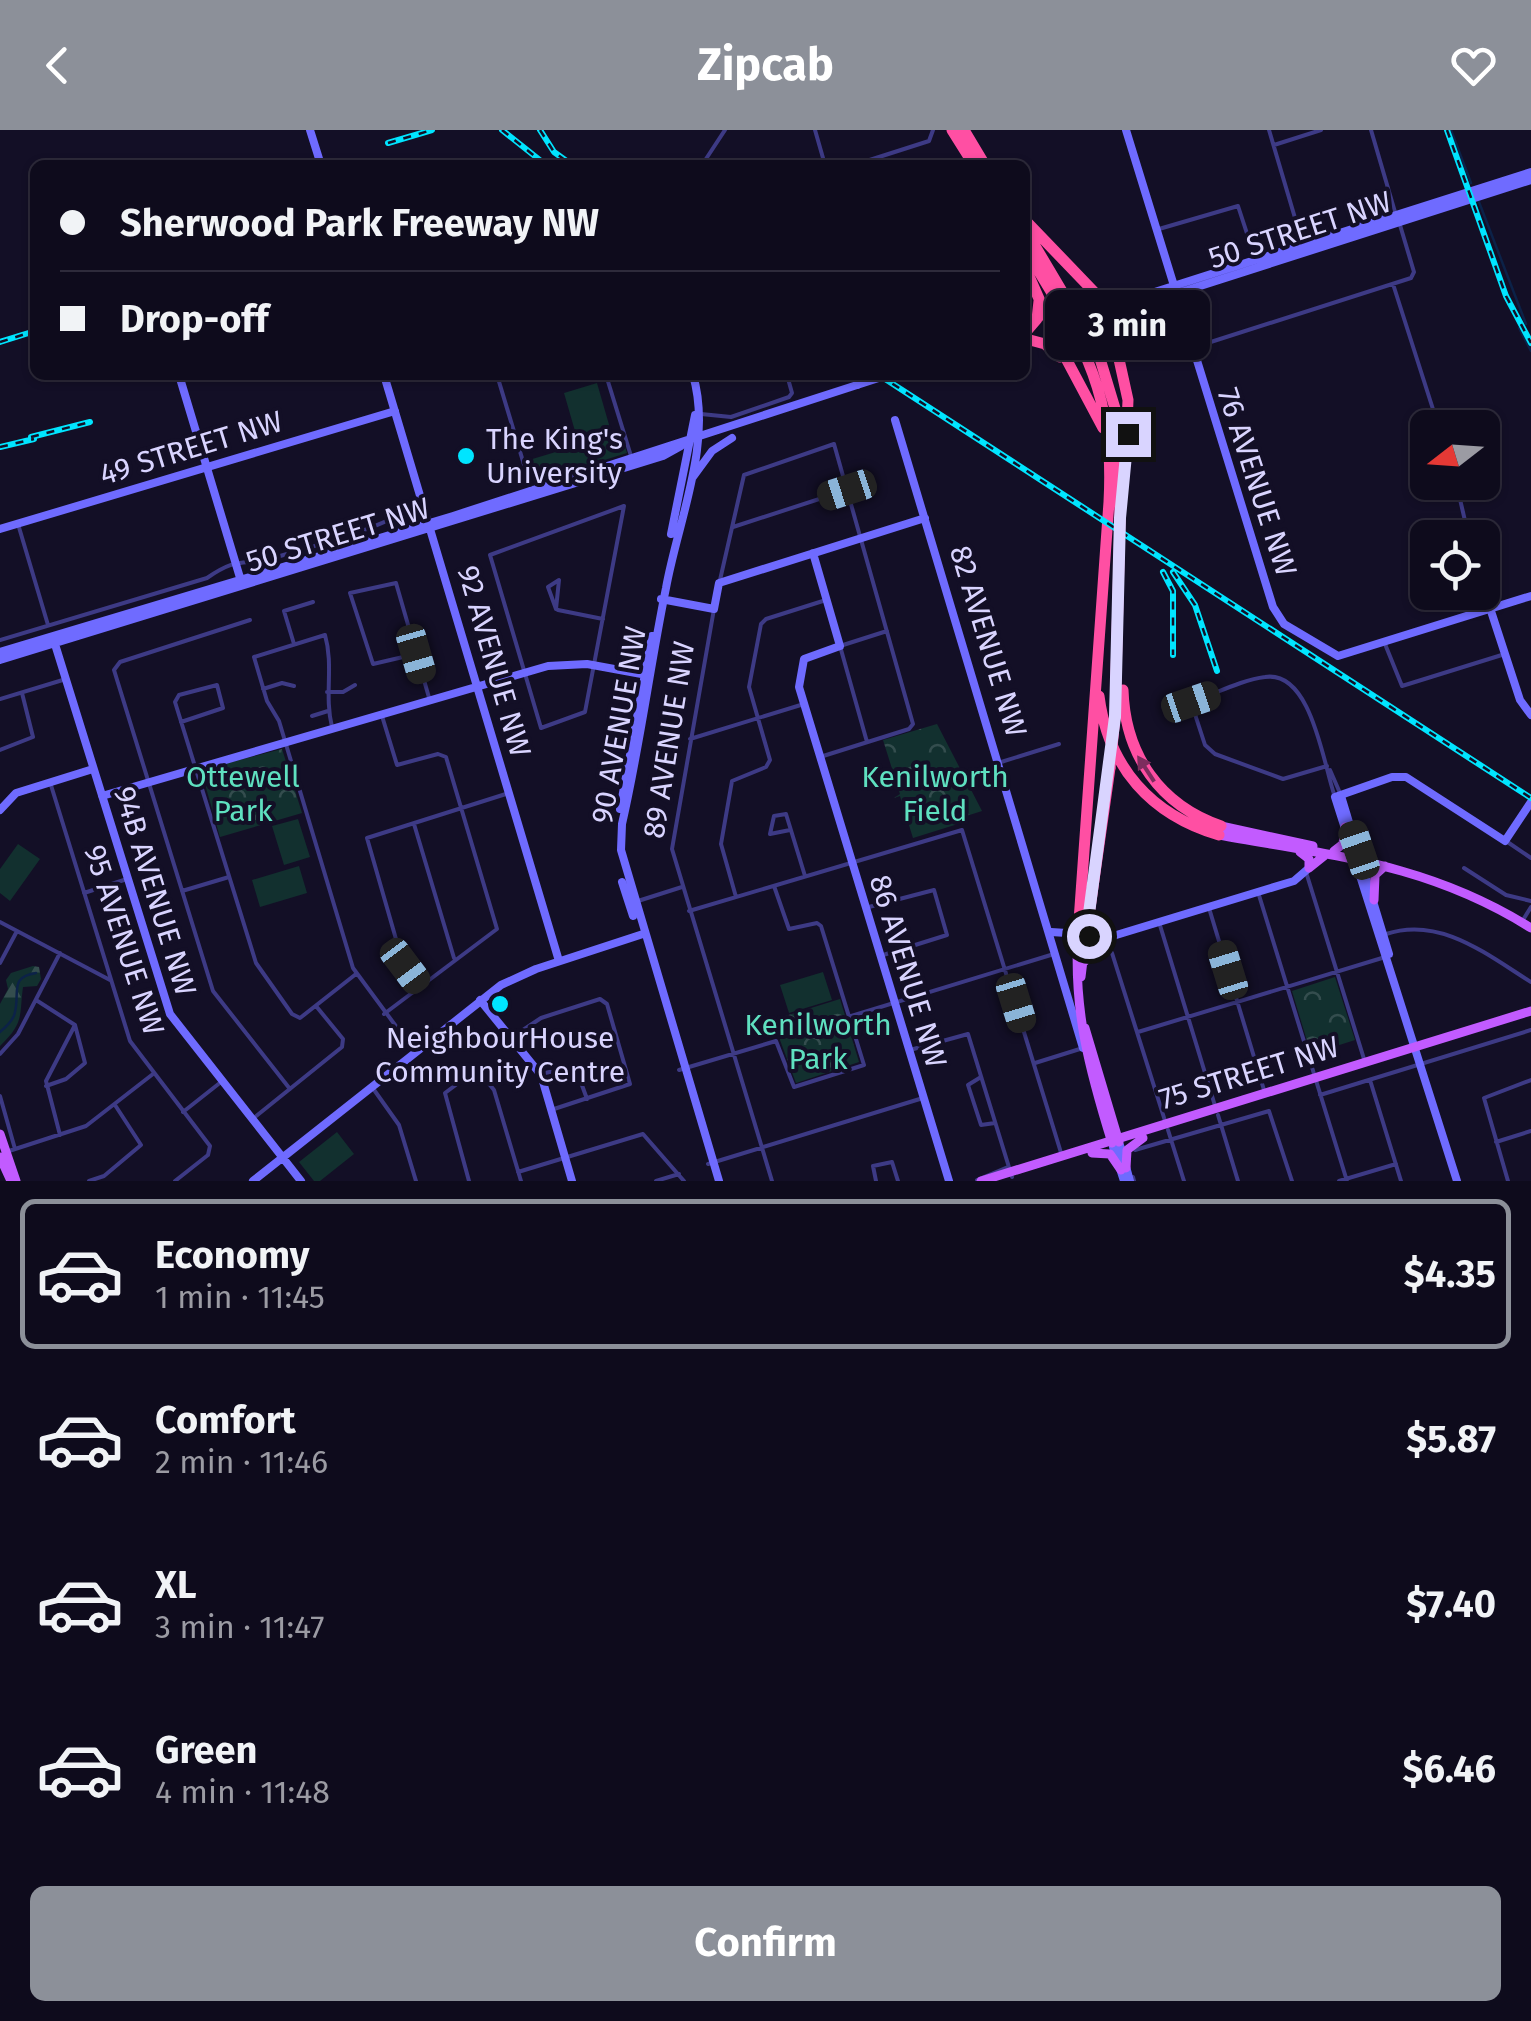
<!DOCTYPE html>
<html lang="en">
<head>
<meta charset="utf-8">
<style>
	:root { --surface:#0e0b1c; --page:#171425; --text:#f1f3f6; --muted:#9b9ba3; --line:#2e2b3b; --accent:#8c9099 }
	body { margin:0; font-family:"Fira Sans",sans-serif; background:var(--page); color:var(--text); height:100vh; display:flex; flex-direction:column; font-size:38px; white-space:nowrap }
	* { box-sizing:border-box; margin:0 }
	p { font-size:32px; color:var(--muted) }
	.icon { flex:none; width:55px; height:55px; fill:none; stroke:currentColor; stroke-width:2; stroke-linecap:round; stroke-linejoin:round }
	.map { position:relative; height:1051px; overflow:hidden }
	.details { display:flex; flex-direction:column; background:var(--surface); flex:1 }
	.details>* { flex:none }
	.banner { position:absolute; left:30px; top:30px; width:1000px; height:220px; border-radius:15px; box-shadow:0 2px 8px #0004,0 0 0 2px var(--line); display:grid; align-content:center; height:220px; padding:0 30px; background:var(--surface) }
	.needle { width:65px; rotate:253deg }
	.buttons { position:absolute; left:1410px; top:280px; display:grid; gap:20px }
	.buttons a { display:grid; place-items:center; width:90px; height:90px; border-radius:15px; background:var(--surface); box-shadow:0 2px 8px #0004,0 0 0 2px var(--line); font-size:50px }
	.end { position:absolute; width:45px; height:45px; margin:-22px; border:12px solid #d9d4ff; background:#111; box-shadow:0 0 0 5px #111 }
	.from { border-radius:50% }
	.bubble { position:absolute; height:70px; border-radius:15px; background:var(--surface); box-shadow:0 2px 8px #0004,0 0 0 2px var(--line); font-size:32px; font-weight:700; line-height:70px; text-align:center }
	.car { position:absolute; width:30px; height:60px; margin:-30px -15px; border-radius:12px; box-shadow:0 0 8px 2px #0007; background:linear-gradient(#222 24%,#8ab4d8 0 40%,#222 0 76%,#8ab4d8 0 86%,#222 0) }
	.banner b { display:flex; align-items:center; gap:35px; height:95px; font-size:38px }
	.banner b+b { border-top:2px solid var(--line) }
	.banner i { width:25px; height:25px; background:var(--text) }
	ul { padding:18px 0 0; list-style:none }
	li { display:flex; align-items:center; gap:30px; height:150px; margin:0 20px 15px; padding:0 10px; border:5px solid transparent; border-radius:15px }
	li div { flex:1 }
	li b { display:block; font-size:38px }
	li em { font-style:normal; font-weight:700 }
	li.current { border-color:var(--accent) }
	li>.icon { width:90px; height:90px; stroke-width:1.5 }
	.primary-button { display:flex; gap:20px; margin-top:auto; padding:20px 30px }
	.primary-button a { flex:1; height:115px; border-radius:15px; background:var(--accent); color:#fff; font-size:40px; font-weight:700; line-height:115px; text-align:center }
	header { display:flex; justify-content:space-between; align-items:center; height:130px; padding:0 30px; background:var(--accent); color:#fff; font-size:45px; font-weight:700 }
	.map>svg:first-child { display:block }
	.green { fill:#12302f }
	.forest { fill:url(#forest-firs) }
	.park { fill:url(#park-crowns) }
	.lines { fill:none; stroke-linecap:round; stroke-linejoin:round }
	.stream { stroke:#0c2248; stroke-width:2.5 }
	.street { stroke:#3d3a85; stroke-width:4 }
	.secondary { stroke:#6f6bff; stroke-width:8 }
	.primary { stroke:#c25bff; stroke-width:9 }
	.highway { stroke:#ff4fa3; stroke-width:11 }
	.rail-casing { stroke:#00e5ff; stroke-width:6 }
	.rail { stroke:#130f26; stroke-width:2.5; stroke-dasharray:8; stroke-linecap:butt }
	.secondary-bridge { stroke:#6f6bff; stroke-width:8 }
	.highway-bridge { stroke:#ff4fa3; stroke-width:11 }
	.oneway { fill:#7d2c5e }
	.route { stroke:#d9d4ff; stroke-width:12 }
	.poi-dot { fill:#00e5ff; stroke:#130f26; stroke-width:4 }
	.labels { text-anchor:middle; stroke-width:8; stroke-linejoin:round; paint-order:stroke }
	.street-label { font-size:30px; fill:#d9d4ff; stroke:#130f26 }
	.poi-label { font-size:30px; fill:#d9d4ff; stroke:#130f26; text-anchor:start }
	.park-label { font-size:30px; fill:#5fe0c0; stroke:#130f26 }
</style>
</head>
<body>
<header><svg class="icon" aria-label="back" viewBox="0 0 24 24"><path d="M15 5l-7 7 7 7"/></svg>Zipcab<svg class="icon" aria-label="heart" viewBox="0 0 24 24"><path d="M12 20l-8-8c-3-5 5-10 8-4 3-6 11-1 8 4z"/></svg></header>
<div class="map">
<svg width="1531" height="1051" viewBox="0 0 1531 1051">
	<defs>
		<pattern id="forest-firs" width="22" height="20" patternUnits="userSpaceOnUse" patternTransform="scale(2.5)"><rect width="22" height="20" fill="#12302f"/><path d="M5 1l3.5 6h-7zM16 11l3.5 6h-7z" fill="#344d4e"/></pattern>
		<pattern id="park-crowns" width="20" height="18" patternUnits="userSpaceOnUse" patternTransform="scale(2.5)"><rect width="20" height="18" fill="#12302f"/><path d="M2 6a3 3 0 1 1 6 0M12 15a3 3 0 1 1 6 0" fill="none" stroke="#344d4e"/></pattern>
	</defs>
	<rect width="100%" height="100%" fill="#130f26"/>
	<path class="green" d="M597 253 612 305 621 304 627 323 537 351 529 330 579 315 564 263Z
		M298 689 310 727 284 735 272 696Z
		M18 714 40 729 10 771 0 763V739Z
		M299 736 307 763 260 777 252 750Z
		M823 842 832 870 789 883 780 855Z
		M337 1002 354 1024 320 1051H314L299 1032Z"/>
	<path class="forest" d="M33 836 39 837 41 849 37 856 23 857C19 885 25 892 0 916V874L8 859 6 850 11 843Z"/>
	<path class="park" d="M937 594 982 681 963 687 961 693 913 708 900 666 894 668 900 664 883 610Z
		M282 619 302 683 220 707 201 640Z
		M1335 847 1355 910 1311 924 1292 861Z
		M840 869 859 932 796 953 780 910 782 887Z"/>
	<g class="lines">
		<path class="stream" d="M1451 0 1471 53
			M1479 72 1526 194
			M1519 198 1531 221
			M0 902C6 897 14 890 15 882 20 862 9 847 36 843"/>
		<path class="street" d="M815 0 825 35
			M1269 0 1303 115
			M1371 0 1395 82
			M1274 15 1321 0
			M702 35 725 0
			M854 35 929 11 933 0
			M1159 99 1238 76 1256 131
			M1393 154 1439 298
			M1192 218 1411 148 1414 142 1400 95
			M497 245 531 358
			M606 245 631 326
			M701 284 731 287 789 267 792 263 787 245
			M1456 352 1469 408
			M624 376 585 582 541 598 490 425Z
			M18 394 48 495
			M733 397 847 360
			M559 450 556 479 548 457Z
			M720 450 744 345 834 314 913 594 909 599 820 627
			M1482 453 1490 477
			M714 479 672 719 772 1051
			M558 480 603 489
			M250 490 120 532 114 540 213 861 290 959
			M0 510 207 448C239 426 242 436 273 428 324 413 375 401 420 374
			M294 514 284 481 313 472
			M1385 514 1402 556 1505 524
			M416 524 373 534 350 463 396 453 430 571
			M263 559 282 553 294 556
			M327 562H343L355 555
			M0 569 66 549
			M312 586 328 581
			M382 586 397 635 438 624 446 627 497 799 384 884
			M181 592 223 578 217 555 179 565 175 572 256 833 292 884 300 888 356 844
			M332 597C324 565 334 536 325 505L254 527 267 571 279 591 353 838 415 922
			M690 609 804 574
			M867 612 840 516 887 501
			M0 620 33 607 22 563
			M998 633 1059 614
			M1327 636 1283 649 1215 624 1205 615 1191 572C1215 564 1241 550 1265 547 1311 540 1323 632 1334 664
			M1330 640 1340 663
			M50 652 130 911 210 1016 208 1025 175 1051
			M414 694 454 828
			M790 700 770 704 774 686 786 684 805 746
			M1506 711 1531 728
			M1464 738 1506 765 1531 771
			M1306 742 1364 929
			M182 761 229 747
			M1258 762 1347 1051
			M84 763 127 749
			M736 767 721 714 732 651 766 637 770 630 749 557 761 494 766 489 826 470
			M638 771 682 757
			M865 778 934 760 947 805 880 826
			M1209 778 1264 960
			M689 781 962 700 1062 1026
			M1523 790 1531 777
			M0 792 110 850
			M1159 792 1216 979
			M1386 804C1440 786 1486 824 1531 852
			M1112 823 1166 994
			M0 833 17 801
			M418 854 402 830 367 708 509 663
			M36 870 75 895 46 951 60 1005
			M848 887 1054 824
			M1138 902 1382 828
			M514 906 541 888 600 869 607 874 630 954 551 980
			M910 920 968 904 1012 1047
			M0 924 18 904 60 823
			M1035 933 1083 918
			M679 940 776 911 794 957 864 935 821 796 817 793 789 799 774 756
			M541 944 575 936 587 969
			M981 947 968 955 981 995 995 993
			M1370 950 1401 1051
			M46 956 66 949 85 933 75 895
			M372 957 399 995 416 1051
			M1320 965 1531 900
			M0 966 15 1019
			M183 982 221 952
			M1218 985 1238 1051
			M255 987 342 917 343 909 316 876
			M1168 1000 1184 1051
			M1496 1012 1531 1001
			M1135 1020 1269 981 1292 1051
			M9 1021 86 996 153 944
			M708 1034 923 968
			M518 1042 643 1004 684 1051
			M1133 1047 1134 1051
			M977 1050 1008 1037
			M89 1051 104 1046 141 1015 115 975
			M469 1051 445 963 477 939 494 960 521 1051
			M656 1051 679 1044
			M876 1051 873 1036 892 1032 898 1051
			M1339 1051 1396 1034
			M1508 1051 1484 968 1531 950"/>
		<path class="secondary" d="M310 0 321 35
			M1126 0 1273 477 1284 494 1338 526 1531 466
			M1092 182 1531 42
			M1097 189 1531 50
			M179 245 241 451
			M384 245 559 831
			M693 245C713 313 678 391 666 458 650 536 640 616 622 694L621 720 719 1051
			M895 290 1083 918
			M693 347 712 321 732 308
			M0 399 395 281
			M671 404 695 285
			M813 423 840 516 804 529 799 557 949 1051
			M661 469 714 479 719 453 925 388
			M1490 478 1520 570 1531 585
			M54 511 170 884 301 1051
			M0 522 453 386 857 255
			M0 530 663 326 681 316
			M102 666 548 536 587 534 647 545
			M1341 666 1389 824
			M620 679 652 506
			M0 680 16 663 93 639
			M622 752 633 786
			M1051 802 1113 806 1294 751 1309 738
			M480 870 541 945 572 1051
			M1120 1015 1130 1051
			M1113 1017 1124 1051
			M253 1051 501 855 536 839 643 804
			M1457 1051 1335 667 1392 647H1406L1505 711 1531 672"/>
		<path class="primary" d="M1221 696 1313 716
			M1219 705C1335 726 1429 734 1531 798
			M1334 721 1343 714 1345 697
			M1300 722 1309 729V738L1324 726
			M1374 770 1375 745 1385 736
			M1078 805C1073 880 1090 942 1112 1013
			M1085 831 1103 807
			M1081 847 1086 806
			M1085 898 1119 1012
			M0 1004 16 1051
			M1092 1023 1110 1024 1121 1040
			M0 1027 11 1051
			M1126 1038 1127 1020 1143 1008
			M981 1051 1531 881"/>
		<path class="highway" d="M952 0 974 35
			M964 0 985 35
			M1025 90 1098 166 1123 173
			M1025 99 1098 222 1117 285 1120 388 1115 587
			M1025 119C1082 212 1115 259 1109 372L1078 805
			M1025 137 1062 221 1103 298
			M1088 162 1108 209
			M1118 182 1111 193 1128 270 1126 319
			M1025 203 1037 189 1039 171
			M1030 210 1045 214 1060 227
			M1123 560C1125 625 1160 675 1221 696
			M1099 566C1108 637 1151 685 1219 705
			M1086 806 1110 638"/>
		<defs>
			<path id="rail" d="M502 0 546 35
				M540 0 554 22 572 35
				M1447 0 1506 166 1531 213
				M388 13 432 0
				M0 212 35 201
				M879 245 1531 668
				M31 307 90 292
				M0 317 34 309
				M1163 442 1173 461V525
				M1173 442 1195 475 1217 541"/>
		</defs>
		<use href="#rail" class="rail-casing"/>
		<use href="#rail" class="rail"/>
		<path class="secondary-bridge" d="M1060 193 1087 184
			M1063 199 1091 191
			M857 255 888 245"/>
		<path class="highway-bridge" d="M1110 638 1115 587"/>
	</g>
	<defs><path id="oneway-solid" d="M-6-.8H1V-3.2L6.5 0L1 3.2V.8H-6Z" transform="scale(2.5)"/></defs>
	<use class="oneway" href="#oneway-solid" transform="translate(1146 639) rotate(-123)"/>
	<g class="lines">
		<path class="route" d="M1089 806H1086L1115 587 1120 388 1128 304"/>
	</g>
	<g class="poi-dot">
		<circle cx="466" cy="326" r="10"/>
		<circle cx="500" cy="874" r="10"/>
	</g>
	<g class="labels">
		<g class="street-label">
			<text transform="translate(1300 100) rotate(-18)" y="10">50 STREET NW</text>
			<text transform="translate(191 318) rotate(-17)" y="10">49 STREET NW</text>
			<text transform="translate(1257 352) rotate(72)" y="10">76 AVENUE NW</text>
			<text transform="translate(338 405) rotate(-17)" y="10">50 STREET NW</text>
			<text transform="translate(988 511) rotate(73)" y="10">82 AVENUE NW</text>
			<text transform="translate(494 531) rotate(74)" y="10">92 AVENUE NW</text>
			<text transform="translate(619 595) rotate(-80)" y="10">90 AVENUE NW</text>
			<text transform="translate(669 610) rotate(-81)" y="10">89 AVENUE NW</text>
			<text transform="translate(155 761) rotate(73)" y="10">94B AVENUE NW</text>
			<text transform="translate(124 810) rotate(72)" y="10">95 AVENUE NW</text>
			<text transform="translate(908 841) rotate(73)" y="10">86 AVENUE NW</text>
			<text transform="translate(1249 943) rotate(-17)" y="10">75 STREET NW</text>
		</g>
		<g class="poi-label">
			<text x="486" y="319">The King's<tspan x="486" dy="34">University</tspan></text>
			<text x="500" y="918" text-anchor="middle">NeighbourHouse<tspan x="500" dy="34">Community Centre</tspan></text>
		</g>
		<g class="park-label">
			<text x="243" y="657">Ottewell<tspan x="243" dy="34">Park</tspan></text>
			<text x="935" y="657">Kenilworth<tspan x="935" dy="34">Field</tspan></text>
			<text x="818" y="905">Kenilworth<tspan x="818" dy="34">Park</tspan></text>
		</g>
	</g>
</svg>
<div class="buttons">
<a><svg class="needle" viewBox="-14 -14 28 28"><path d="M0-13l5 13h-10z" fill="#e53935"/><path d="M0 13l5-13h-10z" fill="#9b9ba3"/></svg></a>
<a><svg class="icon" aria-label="locate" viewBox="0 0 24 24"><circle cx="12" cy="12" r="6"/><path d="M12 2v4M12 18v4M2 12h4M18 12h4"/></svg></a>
</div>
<i class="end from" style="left:1089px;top:806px"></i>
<i class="end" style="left:1128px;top:304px"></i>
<div class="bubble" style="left:1045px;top:160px;width:165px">3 min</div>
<i class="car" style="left:847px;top:360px;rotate:252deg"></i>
<i class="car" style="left:416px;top:524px;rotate:164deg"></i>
<i class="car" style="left:1191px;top:572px;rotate:71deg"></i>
<i class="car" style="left:1359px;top:720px;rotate:341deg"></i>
<i class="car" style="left:405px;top:836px;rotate:143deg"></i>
<i class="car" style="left:1228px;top:840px;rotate:343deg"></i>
<i class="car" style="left:1016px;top:873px;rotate:163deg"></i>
<div class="banner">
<b><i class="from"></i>Sherwood Park Freeway NW</b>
<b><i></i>Drop-off</b>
</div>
</div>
<section class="details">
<ul>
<li class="current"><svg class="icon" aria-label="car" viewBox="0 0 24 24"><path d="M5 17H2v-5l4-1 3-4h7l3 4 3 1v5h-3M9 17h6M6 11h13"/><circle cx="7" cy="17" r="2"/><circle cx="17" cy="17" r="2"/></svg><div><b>Economy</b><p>1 min · 11:45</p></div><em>$4.35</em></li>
<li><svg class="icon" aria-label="car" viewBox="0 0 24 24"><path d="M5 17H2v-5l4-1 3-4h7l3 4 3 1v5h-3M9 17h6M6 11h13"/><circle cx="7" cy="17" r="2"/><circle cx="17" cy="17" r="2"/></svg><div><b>Comfort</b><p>2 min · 11:46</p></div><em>$5.87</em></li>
<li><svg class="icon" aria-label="car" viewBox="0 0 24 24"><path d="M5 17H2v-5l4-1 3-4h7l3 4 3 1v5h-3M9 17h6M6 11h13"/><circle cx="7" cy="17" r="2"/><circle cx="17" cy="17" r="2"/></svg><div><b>XL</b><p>3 min · 11:47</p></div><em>$7.40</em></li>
<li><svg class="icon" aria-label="car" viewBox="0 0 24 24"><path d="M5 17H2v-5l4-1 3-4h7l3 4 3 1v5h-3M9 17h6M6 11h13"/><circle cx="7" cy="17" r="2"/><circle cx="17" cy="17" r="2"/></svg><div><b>Green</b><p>4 min · 11:48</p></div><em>$6.46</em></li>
</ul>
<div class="primary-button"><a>Confirm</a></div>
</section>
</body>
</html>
